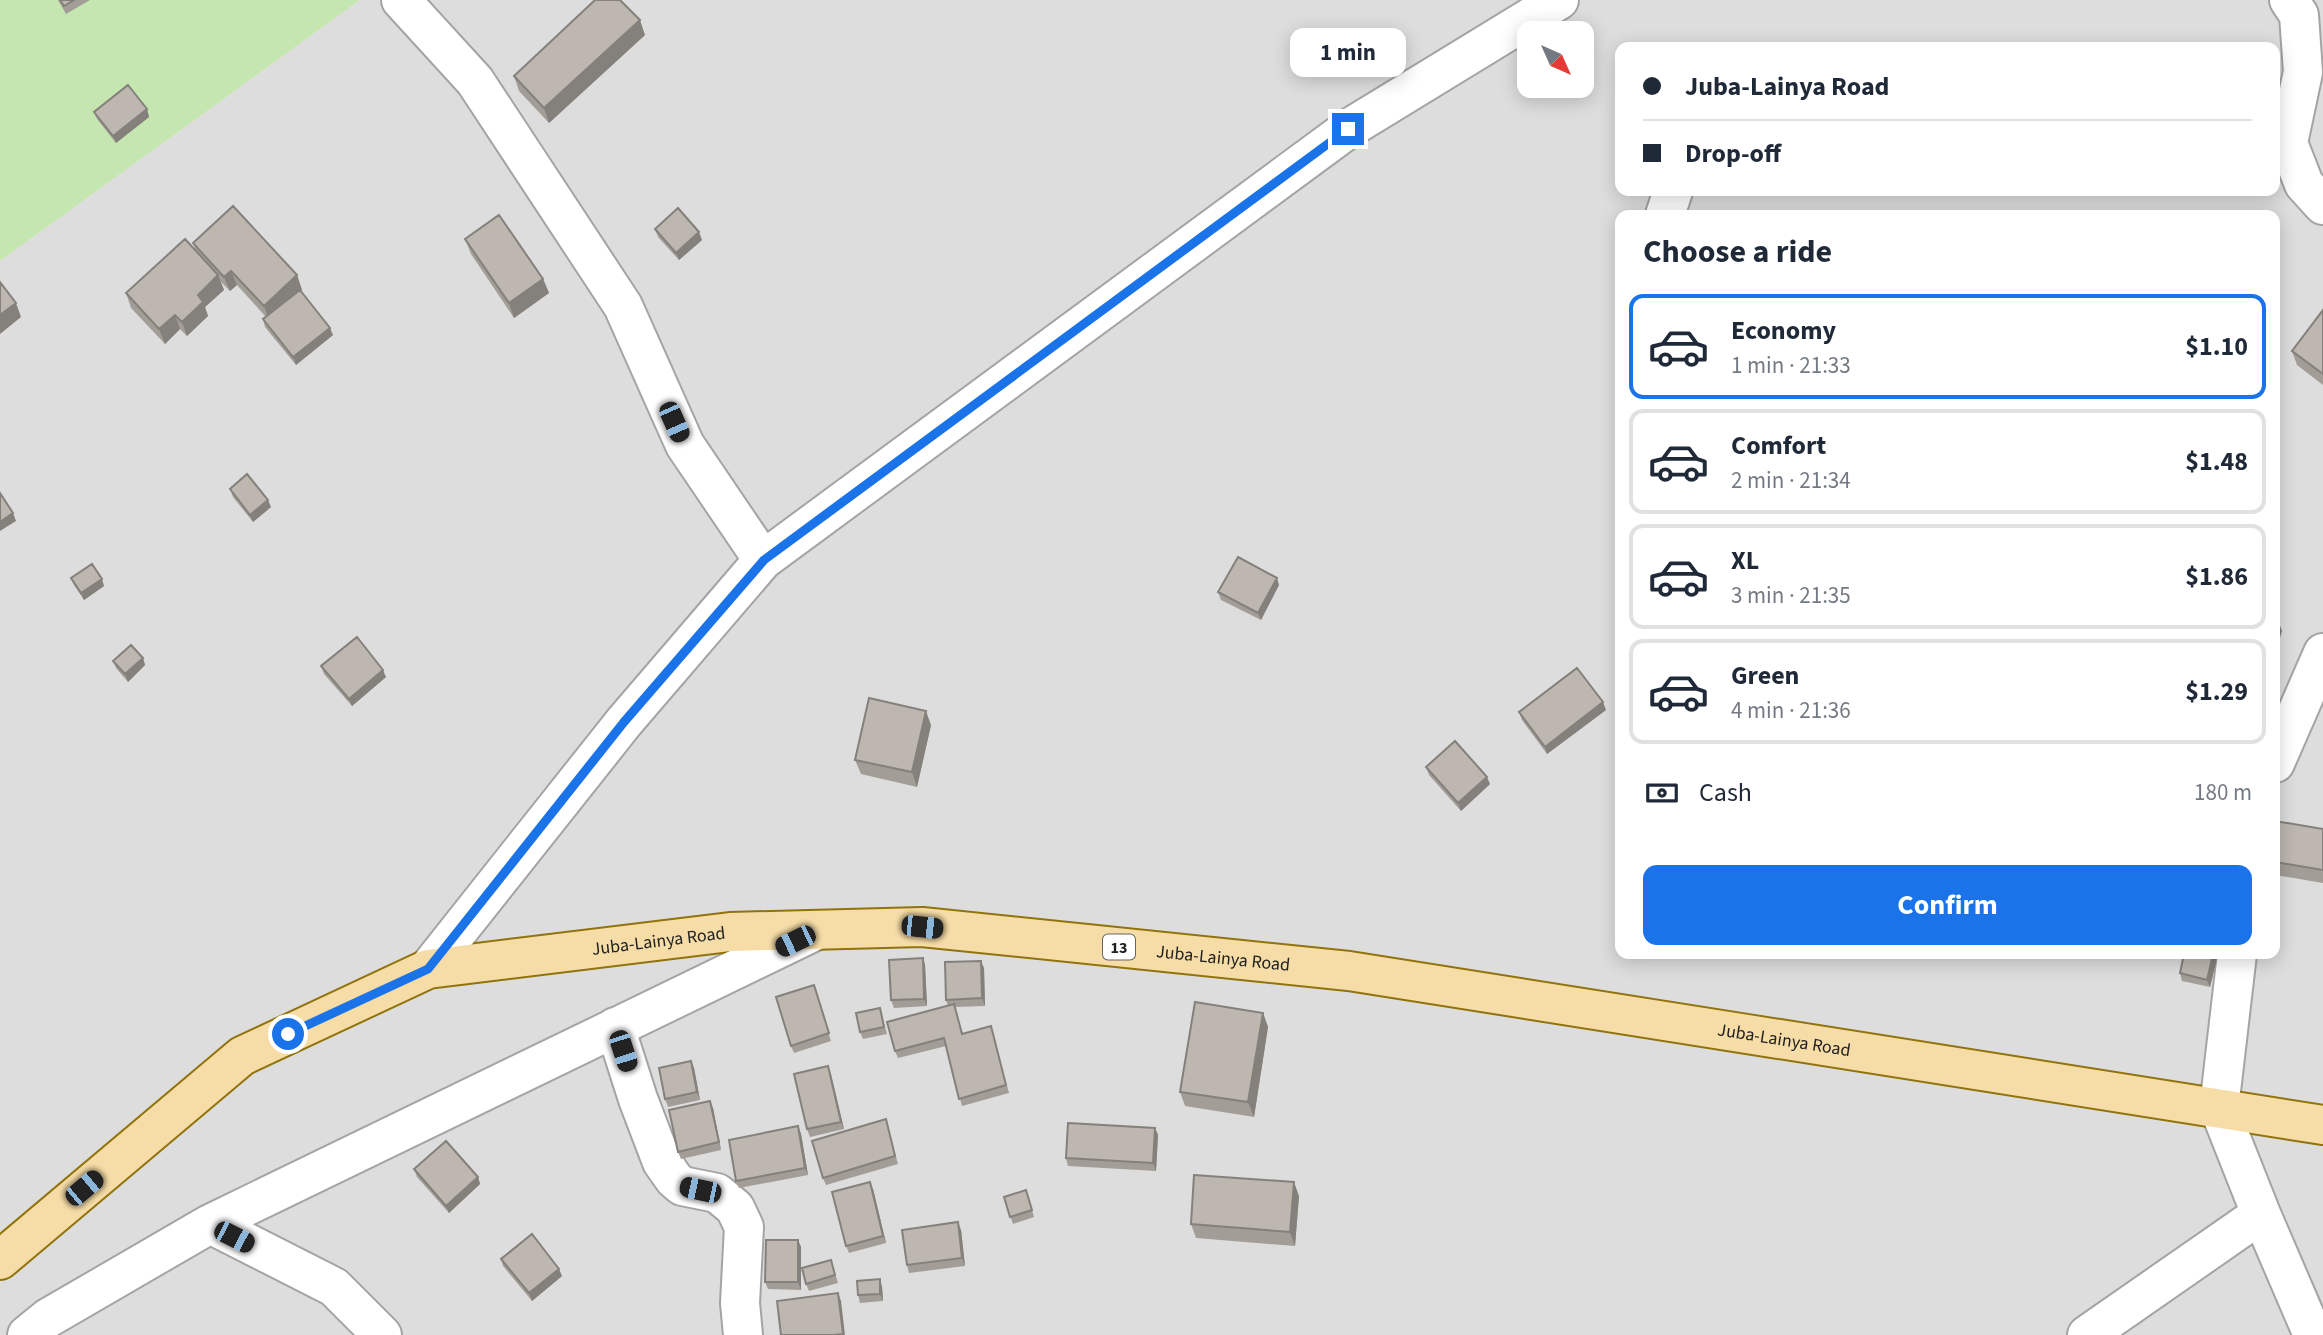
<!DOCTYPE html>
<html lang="en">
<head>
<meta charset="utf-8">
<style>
	:root { --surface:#fff; --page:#f2f2f3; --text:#1f2937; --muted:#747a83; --line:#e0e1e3; --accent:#1a73e8 }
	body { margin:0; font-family:"Source Sans 3",sans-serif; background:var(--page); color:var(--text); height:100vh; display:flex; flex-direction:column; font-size:26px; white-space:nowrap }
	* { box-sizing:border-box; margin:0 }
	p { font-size:23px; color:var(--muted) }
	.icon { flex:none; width:38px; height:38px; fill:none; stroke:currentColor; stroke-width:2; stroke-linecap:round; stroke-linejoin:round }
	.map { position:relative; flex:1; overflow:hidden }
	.details { position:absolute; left:1615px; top:210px; width:665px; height:749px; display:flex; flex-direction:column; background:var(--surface); border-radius:14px; box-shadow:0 4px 18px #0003 }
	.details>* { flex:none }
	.hud { position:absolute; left:1615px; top:42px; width:665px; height:154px; border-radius:14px; box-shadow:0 4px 18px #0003; display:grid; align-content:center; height:154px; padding:0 28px; background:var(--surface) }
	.needle { width:46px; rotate:135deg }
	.tools { position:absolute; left:1517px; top:21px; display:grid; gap:14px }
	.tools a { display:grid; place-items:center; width:77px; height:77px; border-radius:14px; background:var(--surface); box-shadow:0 4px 18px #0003; font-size:35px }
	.end { position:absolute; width:32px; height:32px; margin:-16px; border:9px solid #1a73e8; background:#fff; box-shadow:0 0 0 4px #fff }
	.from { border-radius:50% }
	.bubble { position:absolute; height:49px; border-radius:14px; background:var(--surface); box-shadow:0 4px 18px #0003; font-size:23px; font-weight:700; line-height:49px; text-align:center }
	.car { position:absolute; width:21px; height:42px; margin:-21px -10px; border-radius:9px; box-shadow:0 0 5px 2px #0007; background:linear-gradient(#222 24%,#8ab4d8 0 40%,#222 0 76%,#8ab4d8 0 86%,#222 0) }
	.hud b { display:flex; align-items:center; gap:24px; height:66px; font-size:26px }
	.hud b+b { border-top:2px solid var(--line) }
	.hud i { width:18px; height:18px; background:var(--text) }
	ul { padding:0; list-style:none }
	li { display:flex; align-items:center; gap:21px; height:105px; margin:0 14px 10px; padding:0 14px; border:4px solid var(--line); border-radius:14px }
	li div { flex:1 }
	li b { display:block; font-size:26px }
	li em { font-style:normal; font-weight:700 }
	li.selected { border-color:var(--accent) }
	li>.icon { width:63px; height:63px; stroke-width:1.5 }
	h2 { padding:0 28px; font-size:32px; line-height:84px }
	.pay { display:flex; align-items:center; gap:18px; height:77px; padding:0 28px; font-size:26px }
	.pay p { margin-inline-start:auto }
	.action { display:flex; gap:14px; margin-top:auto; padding:14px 28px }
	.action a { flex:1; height:80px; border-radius:14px; background:var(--accent); color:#fff; font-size:28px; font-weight:700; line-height:80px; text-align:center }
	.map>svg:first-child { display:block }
	.residential { fill:#dedddd; fill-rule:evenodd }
	.grass { fill:#c5e6b1 }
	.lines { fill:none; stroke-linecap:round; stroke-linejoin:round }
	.minor-casing { stroke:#a4a4a4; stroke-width:42 }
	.primary-casing { stroke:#91730b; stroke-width:42 }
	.minor { stroke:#fff; stroke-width:38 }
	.primary { stroke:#f6dca6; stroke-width:38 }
	.wall { fill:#a39d97 }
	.shaded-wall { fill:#84807b }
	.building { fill:#bdb7b0; stroke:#84807b; stroke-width:2 }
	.route { stroke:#1a73e8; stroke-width:9 }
	.labels { text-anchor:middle; stroke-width:6; stroke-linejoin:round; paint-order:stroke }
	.shield { fill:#fff; stroke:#636363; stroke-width:2 }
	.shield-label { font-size:16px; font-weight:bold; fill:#202020 }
	.street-label { font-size:18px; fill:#202020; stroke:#fff }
</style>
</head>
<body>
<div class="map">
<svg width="2323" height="1335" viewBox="0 0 2323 1335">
	<rect width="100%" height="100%" fill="#f0eee7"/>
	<path class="residential" d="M360 0H2323V1335H0V261ZM1530 33H1582V86H1530ZM1620 47H2275V191H1620ZM1620 215H2275V954H1620Z"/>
	<path class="grass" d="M0 0H360L0 261Z"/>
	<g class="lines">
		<defs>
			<path id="minor" d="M401 0 475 81 623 306 685 445 763 560
				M2289 0 2299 15 2303 72 2288 143 2304 184 2323 205
				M1665 215 1673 191
				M2275 763 2323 653
				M2237 954 2219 1108 2261 1214 2313 1335
				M428 969 624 722 763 560 1348 129 1559 0
				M615 1027 638 1099 662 1162 674 1179 682 1186 717 1193 735 1208 744 1227 740 1303 743 1335
				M210 1224 334 1287 382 1335
				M27 1335 48 1318 210 1224 817 930
				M2087 1335 2261 1214"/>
			<g id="primary">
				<path id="s1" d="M0 1260 242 1056 428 969 730 932 922 927 1349 971 2323 1125"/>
			</g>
		</defs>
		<use href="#minor" class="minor-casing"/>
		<use href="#primary" class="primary-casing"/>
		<use href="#minor" class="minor"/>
		<use href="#primary" class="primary"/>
	</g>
	<path class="wall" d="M58 0H90L66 14Z
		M645 35 549 123 519 91 514 76Z
		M147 109 149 117 116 143 97 119 94 112Z
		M655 229 702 240 679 260 658 237Z
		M465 239 543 279 549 293 514 318 471 254Z
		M193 243 297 275 302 290 301 291 333 335 296 365 265 327 263 319 266 317 237 285 230 291 220 281 224 290 205 307 208 316 187 336 180 329 165 344 131 308 126 293 196 251Z
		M2323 310V385L2297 365 2292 351Z
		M230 489 271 507 253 522 233 497Z
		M71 578 104 586 84 600 74 585Z
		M1279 585 1261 620 1221 600 1218 592Z
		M143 658 145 665 128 682 116 668 113 661Z
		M321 666 386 677 352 706 324 674Z
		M1606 710 1547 754 1522 720 1519 712Z
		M931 725 917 787 861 774 855 760Z
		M1426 767 1490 784 1461 811 1429 775Z
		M2275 821 2323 829V883L2275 875Z
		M2218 954 2210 987 2182 981 2180 973Z
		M923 958 925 965 927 1006 894 1008 891 1000Z
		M984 968 985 1006 955 1007 963 1034H993L1009 1093 962 1106 946 1046 898 1058 895 1051 948 1006 946 1000Z
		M814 985 831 1041 794 1053 791 1046Z
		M880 1008 887 1034 863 1039 860 1032Z
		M1263 1013 1268 1027 1254 1117 1185 1106 1180 1092Z
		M691 1061 694 1068 700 1100 668 1107 665 1099Z
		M828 1066 844 1129 810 1137 807 1129Z
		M713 1108 721 1150 681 1159 678 1152Z
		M886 1119 898 1164 826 1185 823 1178Z
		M798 1126 801 1134 808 1175 739 1188 736 1181Z
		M1155 1128 1158 1135 1156 1171 1068 1166 1066 1158Z
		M414 1169 478 1177 480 1184 449 1213 417 1177Z
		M873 1189 886 1243 849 1253 846 1246Z
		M1026 1190 1034 1217 1013 1224 1004 1197Z
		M1299 1196 1295 1246 1196 1238 1191 1224Z
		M961 1230 965 1266 909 1273 907 1265Z
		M798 1240 801 1247V1290L768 1289 765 1282Z
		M501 1259 562 1276 532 1301 503 1266Z
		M831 1260 838 1283 809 1291 806 1284Z
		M880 1279 882 1287 883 1301 860 1303 858 1295Z"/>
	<path class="shaded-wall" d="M640 20 645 35 549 123 544 108Z
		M147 109 149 117 116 143 113 136Z
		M699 232 702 240 679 260 676 253Z
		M231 271 237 285 230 291 224 277Z
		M218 275 224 290 205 307 208 316 187 336 182 322 198 295Z
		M297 275 302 290 269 320 264 306Z
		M543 279 549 293 514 318 509 303Z
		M16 303 21 317 0 334V315Z
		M175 315 180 329 165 344 159 329Z
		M330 328 333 335 296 365 293 357Z
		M268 500 271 507 253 522 250 515Z
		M13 513 16 521 0 531V522Z
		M1277 578 1279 585 1261 620 1258 613Z
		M102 579 104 586 84 600 81 593Z
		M2279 623 2282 631 2276 651 2275 638Z
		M143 658 145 665 128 682 125 674Z
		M383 670 386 677 352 706 349 699Z
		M1603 702 1606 710 1547 754 1545 747Z
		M926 711 931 725 917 787 912 772Z
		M1487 777 1490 784 1461 811 1458 803Z
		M2213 954H2218L2210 987 2207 980Z
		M923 958 925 965 927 1006 924 999Z
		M981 961 984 968 985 1006 982 998Z
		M1263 1013 1268 1027 1254 1117 1248 1102Z
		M691 1061 694 1068 700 1100 697 1092Z
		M828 1066 831 1074 844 1129 841 1122Z
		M710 1101 713 1108 721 1150 719 1142Z
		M798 1126 801 1134 808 1175 805 1168Z
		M1155 1128 1158 1135 1156 1171 1153 1163Z
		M478 1177 480 1184 449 1213 446 1206Z
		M870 1182 873 1189 886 1243 883 1236Z
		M1294 1182 1299 1196 1295 1246 1290 1232Z
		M958 1222 961 1230 965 1266 962 1258Z
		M798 1240 801 1247V1290L798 1282Z
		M559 1269 562 1276 532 1301 529 1293Z
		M880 1279 882 1287 883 1301 880 1294Z
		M838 1293 841 1301 845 1335 843 1334Z"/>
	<path class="building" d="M60 0H74L64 6Z
		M595 0H620L640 20 544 108 514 76Z
		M128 85 147 109 113 136 94 112Z
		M233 206 297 275 264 306 231 271 224 277 193 243Z
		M678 208 699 232 676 253 655 229Z
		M499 215 543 279 509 303 465 239Z
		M185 239 218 275 198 295 203 302 182 322 175 315 159 329 126 293Z
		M0 282 16 303 0 315Z
		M300 290 330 328 293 357 263 319Z
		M2323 310V374L2292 351Z
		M247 474 268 500 250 515 230 489Z
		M0 493 13 513 0 522Z
		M1238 557 1277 578 1258 613 1218 592Z
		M92 564 102 579 81 593 71 578Z
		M2275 622 2279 623 2275 638Z
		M357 637 383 670 349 699 321 666Z
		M131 645 143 658 125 674 113 661Z
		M1577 668 1603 702 1545 747 1519 712Z
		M869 698 926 711 912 772 855 760Z
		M1455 741 1487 777 1458 803 1426 767Z
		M2275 821 2323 829V870L2275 862Z
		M2184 954H2213L2207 980 2180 973Z
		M923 958 924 999 891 1000 889 960Z
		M981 961 982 998 946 1000 945 962Z
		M814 985 829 1033 791 1046 776 997Z
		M1195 1002 1263 1013 1248 1102 1180 1092Z
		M954 1004 962 1034 991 1026 1006 1085 959 1099 944 1038 895 1051 887 1022Z
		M880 1008 884 1027 860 1032 856 1013Z
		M691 1061 697 1092 665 1099 659 1068Z
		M828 1066 841 1122 807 1129 794 1074Z
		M710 1101 719 1142 678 1152 669 1110Z
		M886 1119 895 1156 823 1178 812 1141Z
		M1068 1123 1155 1128 1153 1163 1066 1158Z
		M798 1126 805 1168 736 1181 729 1140Z
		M446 1141 478 1177 446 1206 414 1169Z
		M1194 1175 1294 1182 1290 1232 1191 1224Z
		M870 1182 883 1236 846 1246 832 1192Z
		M1026 1190 1032 1210 1010 1217 1004 1197Z
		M958 1222 962 1258 907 1265 902 1230Z
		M532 1234 559 1269 529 1293 501 1259Z
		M766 1240H798V1282H765Z
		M831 1260 835 1275 806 1284 802 1268Z
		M880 1279V1294L858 1295 857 1281Z
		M838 1293 843 1334 833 1335H781L777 1301Z"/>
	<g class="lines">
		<path class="route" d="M288 1034 428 969 624 722 764 560 1348 129"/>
	</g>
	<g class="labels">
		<rect class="shield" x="1103" y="934.5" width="32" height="25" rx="5"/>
		<g class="shield-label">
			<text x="1119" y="953">13</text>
		</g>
		<g class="street-label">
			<text dy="6" stroke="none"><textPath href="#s1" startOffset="754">Juba-Lainya Road</textPath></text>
			<text dy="6" stroke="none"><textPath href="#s1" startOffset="1321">Juba-Lainya Road</textPath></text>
			<text dy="6" stroke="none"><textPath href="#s1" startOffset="1888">Juba-Lainya Road</textPath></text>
		</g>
	</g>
</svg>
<div class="tools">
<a><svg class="needle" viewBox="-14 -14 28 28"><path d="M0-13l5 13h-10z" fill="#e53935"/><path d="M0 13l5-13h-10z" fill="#747a83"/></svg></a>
</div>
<i class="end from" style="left:288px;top:1034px"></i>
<i class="end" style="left:1348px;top:129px"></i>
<div class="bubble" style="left:1290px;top:28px;width:116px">1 min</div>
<i class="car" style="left:674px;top:422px;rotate:156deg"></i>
<i class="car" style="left:922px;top:927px;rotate:96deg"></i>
<i class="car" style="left:795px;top:941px;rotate:244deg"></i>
<i class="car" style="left:623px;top:1051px;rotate:162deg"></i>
<i class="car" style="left:84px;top:1188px;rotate:50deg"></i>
<i class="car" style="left:700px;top:1190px;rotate:282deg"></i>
<i class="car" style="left:234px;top:1237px;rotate:117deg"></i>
<div class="hud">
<b><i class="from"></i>Juba-Lainya Road</b>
<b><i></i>Drop-off</b>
</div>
<section class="details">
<h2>Choose a ride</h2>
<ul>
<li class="selected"><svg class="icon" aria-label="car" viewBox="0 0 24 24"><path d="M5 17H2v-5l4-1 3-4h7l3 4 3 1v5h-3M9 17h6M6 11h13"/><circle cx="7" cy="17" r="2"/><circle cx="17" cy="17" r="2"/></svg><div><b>Economy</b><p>1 min · 21:33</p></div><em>$1.10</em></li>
<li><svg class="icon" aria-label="car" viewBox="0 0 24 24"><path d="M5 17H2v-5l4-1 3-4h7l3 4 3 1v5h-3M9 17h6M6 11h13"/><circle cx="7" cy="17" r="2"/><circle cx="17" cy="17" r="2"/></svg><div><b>Comfort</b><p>2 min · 21:34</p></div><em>$1.48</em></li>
<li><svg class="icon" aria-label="car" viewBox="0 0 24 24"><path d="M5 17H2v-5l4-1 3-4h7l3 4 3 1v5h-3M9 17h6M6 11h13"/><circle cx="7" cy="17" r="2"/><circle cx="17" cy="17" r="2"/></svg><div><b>XL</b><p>3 min · 21:35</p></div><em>$1.86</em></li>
<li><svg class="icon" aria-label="car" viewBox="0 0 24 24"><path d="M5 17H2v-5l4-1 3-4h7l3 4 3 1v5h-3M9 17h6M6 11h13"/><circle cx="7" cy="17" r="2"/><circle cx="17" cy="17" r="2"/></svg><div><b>Green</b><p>4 min · 21:36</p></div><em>$1.29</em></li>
</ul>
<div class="pay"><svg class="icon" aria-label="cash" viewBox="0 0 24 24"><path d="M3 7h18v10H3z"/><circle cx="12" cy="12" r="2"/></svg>Cash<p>180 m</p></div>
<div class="action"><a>Confirm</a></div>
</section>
</div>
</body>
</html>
